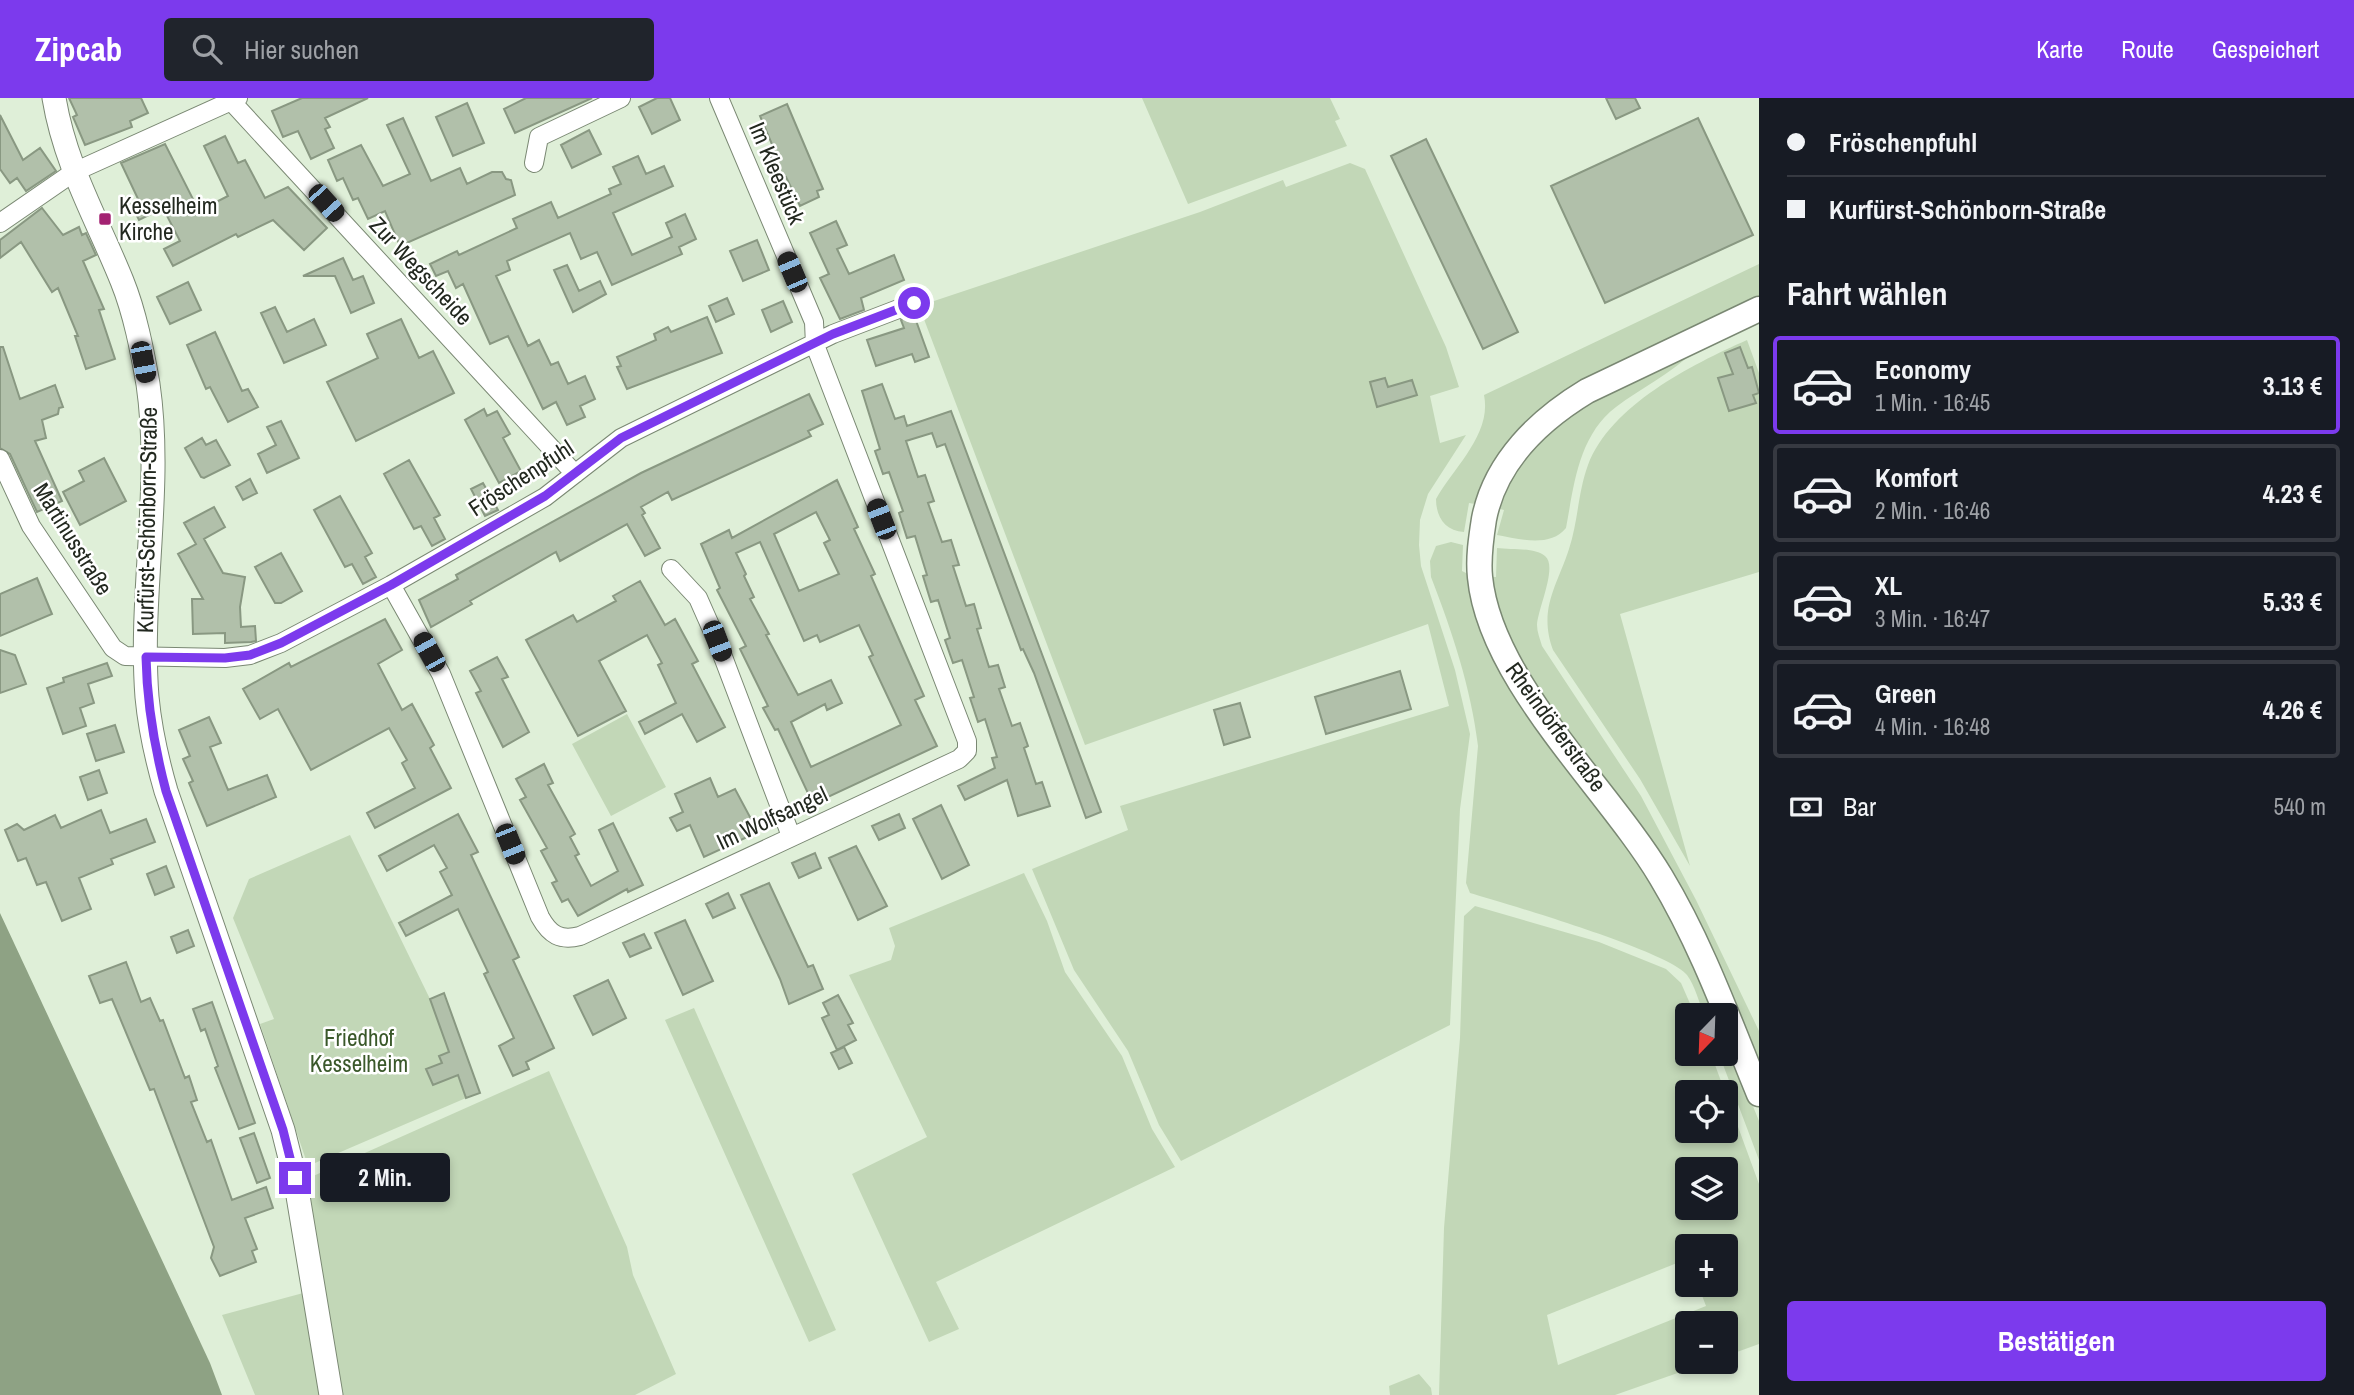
<!DOCTYPE html>
<html lang="de">
<head>
<meta charset="utf-8">
<style>
	:root { --surface:#171b24; --page:#20242c; --text:#f1f3f6; --muted:#9ea1a6; --line:#363941; --accent:#7c3aed }
	body { margin:0; font-family:"Archivo Narrow",sans-serif; background:var(--page); color:var(--text); height:100vh; display:flex; flex-direction:column; font-size:26px; white-space:nowrap }
	* { box-sizing:border-box; margin:0 }
	p { font-size:23px; color:var(--muted) }
	.icon { flex:none; width:38px; height:38px; fill:none; stroke:currentColor; stroke-width:2; stroke-linecap:round; stroke-linejoin:round }
	.map { position:relative; flex:1; overflow:hidden }
	.panel { display:flex; flex-direction:column; background:var(--surface); width:595px }
	.panel>* { flex:none }
	.hud { display:grid; align-content:center; height:154px; padding:0 28px; background:var(--surface) }
	.needle { width:46px; rotate:203deg }
	.controls { position:absolute; left:1675px; top:905px; display:grid; gap:14px }
	.controls a { display:grid; place-items:center; width:63px; height:63px; border-radius:7px; background:var(--surface); box-shadow:0 4px 10px #0003; font-size:35px }
	.end { position:absolute; width:32px; height:32px; margin:-16px; border:9px solid #7c3aed; background:#fff; box-shadow:0 0 0 4px #fff }
	.from { border-radius:50% }
	.bubble { position:absolute; height:49px; border-radius:7px; background:var(--surface); box-shadow:0 4px 10px #0003; font-size:23px; font-weight:800; line-height:49px; text-align:center }
	.car { position:absolute; width:21px; height:42px; margin:-21px -10px; border-radius:9px; box-shadow:0 0 5px 2px #0007; background:linear-gradient(#222 24%,#8ab4d8 0 40%,#222 0 76%,#8ab4d8 0 86%,#222 0) }
	.hud b { display:flex; align-items:center; gap:24px; height:66px; font-size:26px }
	.hud b+b { border-top:2px solid var(--line) }
	.hud i { width:18px; height:18px; background:var(--text) }
	ul { padding:0; list-style:none }
	li { display:flex; align-items:center; gap:21px; height:98px; margin:0 14px 10px; padding:0 14px; border:4px solid var(--line); border-radius:7px }
	li div { flex:1 }
	li b { display:block; font-size:26px }
	li em { font-style:normal; font-weight:800 }
	li.selected { border-color:var(--accent) }
	li>.icon { width:63px; height:63px; stroke-width:1.5 }
	h2 { padding:0 28px; font-size:32px; line-height:84px }
	.pay { display:flex; align-items:center; gap:18px; height:77px; padding:0 28px; font-size:26px }
	.pay p { margin-inline-start:auto }
	.cta { display:flex; gap:14px; margin-top:auto; padding:14px 28px }
	.cta a { flex:1; height:80px; border-radius:7px; background:var(--accent); color:#fff; font-size:28px; font-weight:800; line-height:80px; text-align:center }
	header { display:flex; align-items:center; gap:42px; box-sizing:border-box; height:98px; padding:0 35px; background:var(--accent); color:#fff }
	header strong { font-size:33px }
	nav { display:flex; gap:38px; margin-inline-start:auto; font-size:24px }
	.search { width:490px; height:63px; background:var(--page); display:flex; align-items:center; gap:18px; box-sizing:border-box; padding:0 24px; border-radius:7px; color:var(--muted); font-size:26px }
	main { display:flex; flex:1; min-height:0 }
	.map>svg:first-child { display:block }
	.green { fill:#c2d7b7; fill-rule:evenodd }
	.water { fill:#8ea284 }
	.building { fill:#b1c0aa; stroke:#899882; stroke-width:2; fill-rule:evenodd }
	.lines { fill:none; stroke-linecap:round; stroke-linejoin:round }
	.minor-casing { stroke:#7a8873; stroke-width:20 }
	.tertiary-casing { stroke:#7a8873; stroke-width:25 }
	.secondary-casing { stroke:#7a8873; stroke-width:27 }
	.minor { stroke:#fff; stroke-width:18 }
	.tertiary { stroke:#fff; stroke-width:23 }
	.secondary { stroke:#fff; stroke-width:24 }
	.route { stroke:#7c3aed; stroke-width:9 }
	.poi-dot { fill:#a32272; stroke:#fff; stroke-width:2.5 }
	.labels { text-anchor:middle; stroke-width:5; stroke-linejoin:round; paint-order:stroke }
	.street-label { font-size:23px; fill:#22281f; stroke:#fff }
	.poi-label { font-size:23px; fill:#22281f; stroke:#fff; text-anchor:start }
	.park-label { font-size:23px; fill:#3a582a; stroke:#fff }
</style>
</head>
<body>
<header>
<strong>Zipcab</strong>
<div class="search"><svg class="icon" aria-label="search" viewBox="0 0 24 24"><circle cx="10" cy="10" r="6"/><path d="M15 15l6 6"/></svg>Hier suchen</div>
<nav><a>Karte</a><a>Route</a><a>Gespeichert</a></nav>
</header>
<main>
<div class="map">
<svg width="1759" height="1297" viewBox="0 0 1759 1297">
	<rect width="100%" height="100%" fill="#dfefd8"/>
	<path class="green" d="M1142 0H1330L1340 21 1335 23 1347 48 1188 106Z
		M1350 65 1365 71 1446 249 1459 289 1430 298 1440 345 1466 337 1428 396 1420 422 1419 447 1421 468 1455 572 1470 636 1460 711 1450 927 1181 1063 1159 1027 1128 953 1074 872 1032 771 1128 732 1120 708 1449 608 1428 526 1085 647 919 208 1200 114 1283 82 1286 89Z
		M1759 166V199L1587 279 1522 327 1491 370 1475 406 1469 405 1464 434C1445 433 1436 419 1436 401 1454 369 1492 336 1484 297Z
		M1747 242 1759 275V474L1620 516 1690 768 1640 681 1553 552C1538 511 1557 488 1569 451 1578 424 1578 394 1588 367 1611 307 1691 267 1747 242Z
		M1694 253C1671 276 1641 290 1616 309 1578 338 1574 388 1566 430 1550 450 1519 441 1497 437L1504 412 1500 411C1527 320 1616 290 1694 253Z
		M1451 444 1463 447 1462 473 1468 476C1472 543 1515 598 1553 650 1583 690 1613 729 1641 770 1672 815 1693 868 1715 917H1704C1699 904 1695 888 1687 877 1668 853 1507 806 1470 795L1466 785 1478 648C1471 590 1452 533 1431 479L1430 463 1436 448Z
		M1497 450C1511 452 1534 449 1545 458 1558 468 1538 510 1537 527 1537 534 1540 541 1542 548L1641 698 1696 802 1759 933V972L1664 765 1634 718 1570 637 1516 557 1499 519 1491 479H1496Z
		M627 616 666 689 611 718 572 646Z
		M350 737 430 901 466 1000 308 1068 260 926 274 921 233 820 249 781Z
		M1024 775 1047 823 1065 874 1122 958 1152 1031 1175 1069 936 1184 959 1231 929 1244 852 1076 927 1039 849 877 891 862 895 848 889 830Z
		M1475 808 1599 844 1666 871 1681 885 1695 917H1687V956H1711L1725 994H1687V1032H1726V996L1759 1086V1246L1726 1258V1225H1687V1264H1709L1615 1297H1439L1444 1130 1460 940 1464 818ZM1687 1071H1726V1110H1687ZM1687 1148H1726V1186L1698 1187 1706 1208 1558 1267 1547 1217 1687 1161Z
		M694 910 836 1232 809 1244 665 922Z
		M1726 942 1759 1023V1062L1719 956H1726Z
		M549 973 627 1149 633 1177 676 1276 635 1297H340L302 1083Z
		M307 1194 322 1297H255L222 1217Z
		M1419 1276 1431 1290 1432 1297H1390L1389 1288Z"/>
	<path class="water" d="M0 815 210 1265 222 1297H0Z"/>
	<path class="building" d="M69 0H141L148 15 130 23 132 29 85 47 73 19 77 17Z
		M302 0H368L325 20 330 29 325 31 334 50 311 61 298 33 283 39 272 13Z
		M526 0H592L515 35 504 11Z
		M657 0H670L680 22 652 36 639 9Z
		M1606 0H1635L1640 10 1616 21Z
		M467 5 484 45 453 58 436 19Z
		M787 6 823 91 817 93 819 99 800 108 786 79 780 81 768 53 774 51 760 18Z
		M0 17 23 62 40 50 56 73 26 93 17 80 10 85 0 71Z
		M403 20 431 83 460 70 467 86 492 74H502L506 81 511 82 515 97 400 148 385 113 368 121 358 100 353 102 343 80 337 83 328 62 361 47 383 88 410 76 387 27Z
		M1698 20 1753 137 1605 205 1551 88Z
		M589 32 601 56 572 70 561 47Z
		M225 38 238 65 245 62 265 100 288 89 327 130 304 152 273 122 238 139 236 136 173 168 164 151 180 143 163 110 139 122 131 106 139 103 121 65 165 46 199 113 228 98 204 48Z
		M1426 41 1518 234 1483 251 1391 58Z
		M638 58 646 76 664 68 673 88 613 115 632 157 672 139 666 125 685 116 696 141 679 149 682 156 612 187 597 154 581 161 570 135 507 163 510 172 496 178 528 248 539 242 551 267 558 264 568 286 585 278 595 301 580 308 585 319 567 327 556 304 543 311 508 238 490 246 463 186 456 190 448 173 436 178 430 166 457 153 459 157 517 130 513 121 551 104 558 120 611 96 609 91 621 86 613 69Z
		M42 110 63 137 79 129 82 137 86 135 96 157 83 163 104 211 99 212 115 261 86 271 75 238H78L58 190 52 194 21 144 0 160V142Z
		M836 123 847 147 837 151 849 176 894 157 904 182 861 200 864 212 840 221 820 180 829 176 810 135Z
		M757 142 769 172 743 183 730 153Z
		M343 160 353 182 363 178 374 205 351 215 335 178H303Z
		M567 167 579 193 600 183 606 196 573 214 554 172Z
		M188 184 201 212 170 226 157 199Z
		M727 200 734 216 716 224 709 208Z
		M783 203 792 224 771 234 762 212Z
		M275 209 287 234 314 221 326 247 284 265 261 215Z
		M914 217 929 259 915 264 912 256 876 268 867 242 904 230 901 222Z
		M707 219 722 255 627 291 617 269 621 268 617 259 656 242 654 236 668 229 671 234Z
		M401 221 419 260 433 253 454 295 356 343 327 284 378 260 367 236Z
		M215 234 242 293 248 291 258 309 228 324 210 289 206 291 187 247Z
		M0 249H3L20 301 55 287 63 309 59 310 58 316 42 322 46 340 35 343 62 403 37 414 10 356 0 350Z
		M1740 249 1748 270 1752 269 1759 295 1753 297 1756 305 1729 313 1718 280 1733 276 1725 255Z
		M1385 280 1388 289 1412 282 1417 297 1377 309 1370 284Z
		M882 286 895 321 904 318 907 328 951 313 1101 714 1086 720 1034 575 1023 551 1021 552 945 346 937 349 932 335 906 343 918 379 925 377 934 403 928 405 942 444 951 442 959 467 953 468 966 508 974 506 981 530 977 531 989 569 998 567 1005 589 999 591 1012 628 1020 625 1028 648 1024 650 1036 686 1042 684 1050 708 1018 718 1007 682 965 702 958 688 995 670 992 660 997 659 985 621 978 624 970 600 974 599 962 562 953 565 945 542 950 540 938 502 931 504 923 478 927 477 915 438 907 440 899 415 903 413 889 374 883 376 875 353 880 351 862 293Z
		M809 296 823 326 808 333 811 338 672 402 668 394 641 409 645 415 642 417 660 450 645 458 627 426 560 463 556 454 470 503 472 506 431 529 419 502 458 481 456 477 641 375Z
		M484 311 487 318 497 313 510 336 503 340 521 373 499 385 465 322Z
		M281 323 299 360 267 375 258 356 276 347 267 329Z
		M202 340 206 347 216 342 230 367 204 380 201 379 185 350Z
		M104 360 126 403 80 427 63 394 84 383 79 373Z
		M409 362 440 417 434 420 445 441 432 448 421 428 414 431 384 376Z
		M250 381 257 395 243 402 236 389Z
		M837 382 858 429 854 431 875 476 871 478 924 598 915 602 937 648 813 706 778 631 775 632 763 610 768 608 740 551 746 548 717 492 720 490 701 446 729 432 732 440ZM816 414 830 442 824 445 839 476 799 493 774 436ZM760 444 804 543 817 537 820 544 859 527 873 557 869 559 901 627 811 669 791 624 825 606 827 612 842 605 831 582 798 597 766 537 769 536 750 501 754 499 744 478 746 476 736 455Z
		M483 385 498 412 485 418 471 391Z
		M340 398 372 455 365 459 376 479 363 486 352 466 345 469 314 412Z
		M214 409 225 429 204 441 223 475 245 479 240 509 241 529 255 528 256 543 251 544 225 545V535L193 536 192 501H203L178 456 196 446 184 425Z
		M281 455 302 493 281 505H275L255 469Z
		M37 480 52 516 0 538V496Z
		M640 483 665 527 675 521 698 563 692 566 725 629 697 644 682 616 645 636 639 624 676 605 658 567 662 565 647 537 599 563 626 613 578 638 526 542 573 517 577 524 616 503 613 498Z
		M385 521 402 552 378 566 402 612 412 606 434 647 430 650 451 690 375 730 367 715 415 690 402 665 407 662 389 630 311 672 278 611 260 621 243 591 289 565 291 569Z
		M0 552 15 557 26 586 0 595Z
		M497 559 508 579 502 581 529 634 503 649 476 595 481 593 470 573Z
		M107 565 112 578 88 586 94 605 80 610 86 628 63 636 47 590 64 584 63 580Z
		M1400 573 1411 611 1326 636 1315 599Z
		M1240 605 1250 639 1224 647 1214 612Z
		M209 619 221 645 210 649 228 692 267 677 276 699 207 728 189 685 193 683 183 661 190 658 179 632Z
		M115 627 124 654 96 663 87 636Z
		M544 666 553 685 548 687 575 736 570 739 579 756 575 758 591 788 618 773 599 732 613 725 643 787 628 794 627 791 578 818 568 801 562 804 552 785 557 783 541 753 547 750 520 702 526 699 516 681Z
		M99 672 107 695 88 702 80 679Z
		M710 680 718 699 735 691 758 734 704 759 690 727 677 733 670 720 683 714 675 696Z
		M941 707 969 767 942 781 913 721Z
		M101 712 110 735 146 721 155 744 111 761 113 766 79 780 91 811 62 823 46 784 37 787 26 760 18 763 5 732 17 726 24 732 55 717 61 730Z
		M458 716 478 754 471 757 519 859 513 862 554 950 526 964 529 971 513 978 499 948 514 940 484 876 488 874 458 811 406 838 399 825 452 797 440 774 447 770 434 747 387 773 379 758Z
		M899 716 905 730 879 742 872 728Z
		M856 748 887 808 858 822 829 760Z
		M815 755 821 770 799 780 792 765Z
		M166 768 174 789 155 797 147 776Z
		M769 785 808 869 813 867 823 891 789 906 780 881 741 797Z
		M728 795 735 810 713 820 706 806Z
		M685 822 713 883 683 897 655 835Z
		M188 832 194 848 177 855 171 839Z
		M644 836 651 850 630 859 623 845Z
		M126 864 141 904 150 900 160 923 163 922 185 980 189 978 197 1002 191 1004 207 1044 211 1042 232 1102 266 1089 273 1110 245 1120 257 1151 252 1153 256 1164 220 1178 211 1160 214 1149 154 991 150 992 112 901 100 905 89 878Z
		M608 882 626 920 593 937 574 898Z
		M444 895 480 995 466 1000 458 977 433 987 426 971 442 965 439 958 449 954 430 901Z
		M838 897 853 925 848 927 856 942 837 952 822 920 829 917 823 905Z
		M212 904 255 1025 239 1031 215 970 218 968 205 931 201 933 193 911Z
		M844 949 852 965 839 971 831 955Z
		M254 1035 270 1080 257 1085 240 1040Z"/>
	<g class="lines">
		<defs>
			<path id="minor" d="M231 3 575 376
				M534 65 539 39 621 0
				M0 125 74 74 238 0
				M0 361 31 428 113 550 125 558 225 560 250 557 281 545 391 487 545 399 621 340 833 236 914 205
				M671 471 698 500 717 543 791 738
				M391 487 441 576 540 819C550 837 560 843 580 838L959 661 967 653V643L815 247 814 224 719 0"/>
			<path id="tertiary" d="M54 0C65 67 97 121 122 183 135 215 142 252 148 286 163 389 139 496 147 599 150 631 157 662 166 693L283 1032 295 1080 331 1297"/>
			<path id="secondary" d="M1759 211 1587 293C1539 322 1495 364 1484 421 1481 440 1478 460 1480 479 1490 583 1607 689 1661 779 1702 847 1729 923 1759 996"/>
		</defs>
		<use href="#minor" class="minor-casing"/>
		<use href="#tertiary" class="tertiary-casing"/>
		<use href="#secondary" class="secondary-casing"/>
		<use href="#minor" class="minor"/>
		<use href="#tertiary" class="tertiary"/>
		<use href="#secondary" class="secondary"/>
	</g>
	<g class="lines">
		<path class="route" d="M295 1080 283 1032 166 693C154 648 147 606 146 559L225 560 250 557 281 545 391 487 545 398 621 340 833 236 914 205"/>
	</g>
	<rect class="poi-dot" x="98" y="114" width="14" height="14" rx="3.5"/>
	<g class="labels">
		<g class="street-label">
			<text transform="translate(777 75) rotate(67)" y="8">Im Kleestück</text>
			<text transform="translate(421 173) rotate(47)" y="8">Zur Wegscheide</text>
			<text transform="translate(521 380) rotate(-33)" y="8">Fröschenpfuhl</text>
			<text transform="translate(147 422) rotate(-89)" y="8">Kurfürst-Schönborn-Straße</text>
			<text transform="translate(73 441) rotate(58)" y="8">Martinusstraße</text>
			<text transform="translate(1556 629) rotate(54)" y="8">Rheindörferstraße</text>
			<text transform="translate(772 720) rotate(-25)" y="8">Im Wolfsangel</text>
		</g>
		<g class="poi-label">
			<text x="119" y="116">Kesselheim<tspan x="119" dy="26">Kirche</tspan></text>
		</g>
		<g class="park-label">
			<text x="359" y="948">Friedhof<tspan x="359" dy="26">Kesselheim</tspan></text>
		</g>
	</g>
</svg>
<div class="controls">
<a><svg class="needle" viewBox="-14 -14 28 28"><path d="M0-13l5 13h-10z" fill="#e53935"/><path d="M0 13l5-13h-10z" fill="#9ea1a6"/></svg></a>
<a><svg class="icon" aria-label="locate" viewBox="0 0 24 24"><circle cx="12" cy="12" r="6"/><path d="M12 2v4M12 18v4M2 12h4M18 12h4"/></svg></a>
<a><svg class="icon" aria-label="layers" viewBox="0 0 24 24"><path d="M12 4l9 5-9 5-9-5zM3 14l9 5 9-5"/></svg></a>
<a>+</a>
<a>−</a>
</div>
<i class="end from" style="left:914px;top:205px"></i>
<i class="end" style="left:295px;top:1080px"></i>
<div class="bubble" style="left:320px;top:1055px;width:130px">2 Min.</div>
<i class="car" style="left:326px;top:105px;rotate:138deg"></i>
<i class="car" style="left:792px;top:174px;rotate:337deg"></i>
<i class="car" style="left:143px;top:264px;rotate:169deg"></i>
<i class="car" style="left:881px;top:421px;rotate:339deg"></i>
<i class="car" style="left:717px;top:543px;rotate:159deg"></i>
<i class="car" style="left:429px;top:554px;rotate:331deg"></i>
<i class="car" style="left:510px;top:746px;rotate:158deg"></i>
</div>
<section class="panel">
<div class="hud">
<b><i class="from"></i>Fröschenpfuhl</b>
<b><i></i>Kurfürst-Schönborn-Straße</b>
</div>
<h2>Fahrt wählen</h2>
<ul>
<li class="selected"><svg class="icon" aria-label="car" viewBox="0 0 24 24"><path d="M5 17H2v-5l4-1 3-4h7l3 4 3 1v5h-3M9 17h6M6 11h13"/><circle cx="7" cy="17" r="2"/><circle cx="17" cy="17" r="2"/></svg><div><b>Economy</b><p>1 Min. · 16:45</p></div><em>3.13 €</em></li>
<li><svg class="icon" aria-label="car" viewBox="0 0 24 24"><path d="M5 17H2v-5l4-1 3-4h7l3 4 3 1v5h-3M9 17h6M6 11h13"/><circle cx="7" cy="17" r="2"/><circle cx="17" cy="17" r="2"/></svg><div><b>Komfort</b><p>2 Min. · 16:46</p></div><em>4.23 €</em></li>
<li><svg class="icon" aria-label="car" viewBox="0 0 24 24"><path d="M5 17H2v-5l4-1 3-4h7l3 4 3 1v5h-3M9 17h6M6 11h13"/><circle cx="7" cy="17" r="2"/><circle cx="17" cy="17" r="2"/></svg><div><b>XL</b><p>3 Min. · 16:47</p></div><em>5.33 €</em></li>
<li><svg class="icon" aria-label="car" viewBox="0 0 24 24"><path d="M5 17H2v-5l4-1 3-4h7l3 4 3 1v5h-3M9 17h6M6 11h13"/><circle cx="7" cy="17" r="2"/><circle cx="17" cy="17" r="2"/></svg><div><b>Green</b><p>4 Min. · 16:48</p></div><em>4.26 €</em></li>
</ul>
<div class="pay"><svg class="icon" aria-label="cash" viewBox="0 0 24 24"><path d="M3 7h18v10H3z"/><circle cx="12" cy="12" r="2"/></svg>Bar<p>540 m</p></div>
<div class="cta"><a>Bestätigen</a></div>
</section>
</main>
</body>
</html>
